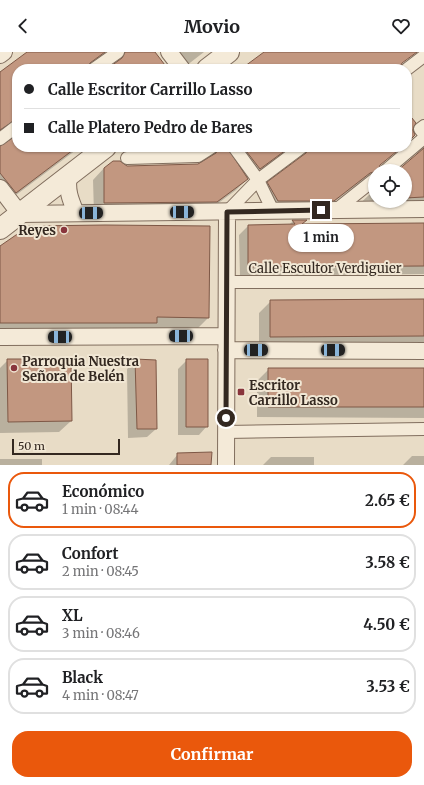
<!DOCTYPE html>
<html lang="es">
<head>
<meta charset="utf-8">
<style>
	:root { --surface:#fff; --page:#f2f2f2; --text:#202124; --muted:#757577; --line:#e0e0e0; --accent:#ea580c }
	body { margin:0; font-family:Merriweather,serif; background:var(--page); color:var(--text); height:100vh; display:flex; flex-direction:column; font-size:15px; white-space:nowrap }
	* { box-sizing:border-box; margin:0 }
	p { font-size:13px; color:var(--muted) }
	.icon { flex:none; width:22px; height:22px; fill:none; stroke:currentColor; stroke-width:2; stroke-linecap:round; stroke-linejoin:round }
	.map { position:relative; height:413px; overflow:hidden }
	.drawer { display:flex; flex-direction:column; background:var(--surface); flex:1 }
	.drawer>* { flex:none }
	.hud { position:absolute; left:12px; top:12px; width:400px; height:88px; border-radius:16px; box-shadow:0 1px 3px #0004; display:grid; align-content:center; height:88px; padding:0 12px; background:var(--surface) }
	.fabs { position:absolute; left:368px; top:112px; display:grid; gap:8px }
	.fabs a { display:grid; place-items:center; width:44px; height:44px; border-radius:50%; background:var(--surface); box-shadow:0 1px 3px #0004; font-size:20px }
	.scale { position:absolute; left:12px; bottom:10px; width:108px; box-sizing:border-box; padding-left:4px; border:2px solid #332820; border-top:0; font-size:11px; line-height:14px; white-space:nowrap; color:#332820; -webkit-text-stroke:3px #f1e7d4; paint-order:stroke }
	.end { position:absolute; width:18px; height:18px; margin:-9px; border:5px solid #332820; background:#fff; box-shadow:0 0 0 2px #fff }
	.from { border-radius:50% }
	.bubble { position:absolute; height:28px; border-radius:14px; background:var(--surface); box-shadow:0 1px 3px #0004; font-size:13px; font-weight:700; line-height:28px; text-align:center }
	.car { position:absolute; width:12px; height:24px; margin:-12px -6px; border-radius:5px; box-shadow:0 0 3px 1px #0007; background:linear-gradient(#222 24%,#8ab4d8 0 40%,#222 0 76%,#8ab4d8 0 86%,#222 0) }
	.hud b { display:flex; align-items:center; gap:14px; height:38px; font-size:15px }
	.hud b+b { border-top:1px solid var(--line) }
	.hud i { width:10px; height:10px; background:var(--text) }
	ul { padding:7px 0 0; list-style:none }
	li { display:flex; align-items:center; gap:12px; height:56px; margin:0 8px 6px; padding:0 4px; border:2px solid var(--line); border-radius:16px }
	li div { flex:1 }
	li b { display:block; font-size:15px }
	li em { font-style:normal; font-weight:700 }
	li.on { border-color:var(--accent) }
	li>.icon { width:36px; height:36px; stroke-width:1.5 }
	.cta { display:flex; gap:8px; margin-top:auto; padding:8px 12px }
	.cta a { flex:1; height:46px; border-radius:16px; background:var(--accent); color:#fff; font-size:16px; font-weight:700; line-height:46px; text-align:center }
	header { display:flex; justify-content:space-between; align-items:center; height:52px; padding:0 12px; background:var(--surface); font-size:18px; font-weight:700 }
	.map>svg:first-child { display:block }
	.shadow { fill:#0003 }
	.building { fill:#c29780; stroke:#7e5846 }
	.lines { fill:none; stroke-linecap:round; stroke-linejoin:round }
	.pedestrian-casing { stroke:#816e5e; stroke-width:14 }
	.minor-casing { stroke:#816e5e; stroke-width:18 }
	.tertiary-casing { stroke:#816e5e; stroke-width:22 }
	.pedestrian { stroke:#f4ead8; stroke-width:12 }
	.minor { stroke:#f4ead8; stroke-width:16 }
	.tertiary { stroke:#f4ead8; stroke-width:20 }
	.route { stroke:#332820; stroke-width:5 }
	.poi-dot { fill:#89353c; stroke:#f1e7d4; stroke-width:1.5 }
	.labels { text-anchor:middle; stroke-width:4; stroke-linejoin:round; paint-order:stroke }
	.poi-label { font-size:13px; font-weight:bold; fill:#332820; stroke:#f1e7d4; text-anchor:start }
	.street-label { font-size:13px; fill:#332820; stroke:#f1e7d4 }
</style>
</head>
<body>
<header><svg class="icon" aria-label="back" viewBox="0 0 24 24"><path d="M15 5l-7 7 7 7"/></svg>Movio<svg class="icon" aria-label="heart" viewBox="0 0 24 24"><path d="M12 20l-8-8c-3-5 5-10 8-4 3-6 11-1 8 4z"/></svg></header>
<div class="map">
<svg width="424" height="413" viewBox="0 0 424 413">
	<rect width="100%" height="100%" fill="#e8dcc6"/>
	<path class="shadow" d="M29 0H154L167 17H109L114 13 113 7 102 5 86 17H17V95H80L4 152 0 146V94L13 88 12 81 8 78 0 79V22Z
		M165 0H204L182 17Z
		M424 87V156L352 159 370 142 375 135V149H405V119H398L420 100V91Z
		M137 95H402L378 115 365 131 358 132 322 159 267 160 257 142 268 131 297 109 299 106 297 101 290 98 247 127 236 138 205 161 94 162 93 128 104 116 198 112 209 106 207 102H131Z
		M293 169H305L301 173 424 172V222L240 224 239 183 248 174 289 173Z
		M0 196 208 266 197 277 150 276 145 281H0Z
		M424 248V295L259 296V261L271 249Z
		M8 308 71 369 59 380 0 381V316Z
		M136 308 156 377 147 385 128 386 127 317Z
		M187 308 207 374 199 383H178V317Z
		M269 317H424V366L257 365V329Z
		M178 402 210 413H169Z
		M412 404H424V413H403Z
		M271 405H314V413H263Z
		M0 407H42V413H0Z"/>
	<path class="building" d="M27 0H105L90 11 87 17H17V67L0 78V20Z
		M125 0H155L168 17H107L122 6Z
		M264 0H417L402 11 399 17H241Z
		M407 60 416 71 413 78 415 83 407 91Z
		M17 83V95H77L16 141 0 121V94Z
		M145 95H198L196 97 147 98Z
		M219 95H227L248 127 217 150 104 151V116L113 109H120L127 114 198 112 216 101Z
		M243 95H290L260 117Z
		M309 95H402L380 113 378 119 370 121 334 149H278L267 130 306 101Z
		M424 96V145L405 146V119H397Z
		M292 168H307L302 172 424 171V214L248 215V173L295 172Z
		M105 173 210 174 209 266 157 265V271H0V194L29 174Z
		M424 247V284L270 285V248Z
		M7 307H71L72 369 8 370Z
		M135 307 156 308 157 377H137Z
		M186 307H208V375H186Z
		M268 316H424V355H268Z
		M212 400 211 413H177V401Z"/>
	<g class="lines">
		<defs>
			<path id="pedestrian" d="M94 17 118 0
				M407 17 424 4
				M424 74 420 77 424 82
				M0 87 17 74
				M234 95 258 128 273 159
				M127 106 198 104 212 95
				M385 119 424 86
				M336 158 375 127
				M227 160 258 128 302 95
				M226 230H424
				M226 380 424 377"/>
			<path id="minor" d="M169 0 182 17
				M0 3 4 0
				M69 124C66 138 71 149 76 161
				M0 136 20 162 424 157
				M0 285 226 284
				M226 298 424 299
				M226 413 227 160"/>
			<path id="tertiary" d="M207 17 229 0
				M0 177 106 95"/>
		</defs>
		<use href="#pedestrian" class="pedestrian-casing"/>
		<use href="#minor" class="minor-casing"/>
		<use href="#tertiary" class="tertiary-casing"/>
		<use href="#pedestrian" class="pedestrian"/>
		<use href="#minor" class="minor"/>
		<use href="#tertiary" class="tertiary"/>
	</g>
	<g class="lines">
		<path class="route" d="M226 366 227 160 321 158"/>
	</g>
	<g class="poi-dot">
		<circle cx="64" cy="178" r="4"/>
		<circle cx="14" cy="316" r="4"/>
		<rect x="237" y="336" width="8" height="8" rx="2"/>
	</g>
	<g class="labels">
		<g class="poi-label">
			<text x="56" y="183" text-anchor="end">Reyes</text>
			<text x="22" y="314">Parroquia Nuestra<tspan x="22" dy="15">Señora de Belén</tspan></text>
			<text x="249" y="338">Escritor<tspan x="249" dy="15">Carrillo Lasso</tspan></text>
		</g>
		<g class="street-label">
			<text x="325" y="221">Calle Escultor Verdiguier</text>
		</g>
	</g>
</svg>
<div class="fabs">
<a><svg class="icon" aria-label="locate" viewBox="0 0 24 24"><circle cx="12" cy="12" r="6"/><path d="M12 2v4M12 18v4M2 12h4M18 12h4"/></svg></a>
</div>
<div class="scale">50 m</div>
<i class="end from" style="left:226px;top:366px"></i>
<i class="end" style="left:321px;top:158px"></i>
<div class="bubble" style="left:288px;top:172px;width:66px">1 min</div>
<i class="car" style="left:182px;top:160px;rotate:89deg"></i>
<i class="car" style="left:91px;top:161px;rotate:89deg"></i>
<i class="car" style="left:181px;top:284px;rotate:270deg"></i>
<i class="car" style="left:60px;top:285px;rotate:270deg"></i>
<i class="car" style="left:256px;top:298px;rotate:90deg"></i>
<i class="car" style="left:333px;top:298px;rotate:90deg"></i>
<div class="hud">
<b><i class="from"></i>Calle Escritor Carrillo Lasso</b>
<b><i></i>Calle Platero Pedro de Bares</b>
</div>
</div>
<section class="drawer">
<ul>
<li class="on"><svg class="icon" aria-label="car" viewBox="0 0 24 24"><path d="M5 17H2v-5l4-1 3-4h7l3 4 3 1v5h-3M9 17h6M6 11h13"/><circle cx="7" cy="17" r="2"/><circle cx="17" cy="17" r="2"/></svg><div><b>Económico</b><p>1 min · 08:44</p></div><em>2.65 €</em></li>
<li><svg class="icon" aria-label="car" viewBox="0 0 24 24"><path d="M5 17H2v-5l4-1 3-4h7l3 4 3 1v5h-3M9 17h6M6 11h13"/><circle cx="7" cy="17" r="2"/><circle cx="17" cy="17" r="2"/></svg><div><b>Confort</b><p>2 min · 08:45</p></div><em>3.58 €</em></li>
<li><svg class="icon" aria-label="car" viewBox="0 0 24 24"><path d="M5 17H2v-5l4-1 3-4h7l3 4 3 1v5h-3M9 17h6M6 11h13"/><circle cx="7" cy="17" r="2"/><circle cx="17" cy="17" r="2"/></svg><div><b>XL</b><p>3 min · 08:46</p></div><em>4.50 €</em></li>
<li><svg class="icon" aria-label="car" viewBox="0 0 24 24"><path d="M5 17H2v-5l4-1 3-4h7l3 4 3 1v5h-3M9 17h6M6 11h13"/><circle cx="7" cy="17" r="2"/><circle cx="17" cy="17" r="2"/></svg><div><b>Black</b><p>4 min · 08:47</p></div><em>3.53 €</em></li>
</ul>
<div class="cta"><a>Confirmar</a></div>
</section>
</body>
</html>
